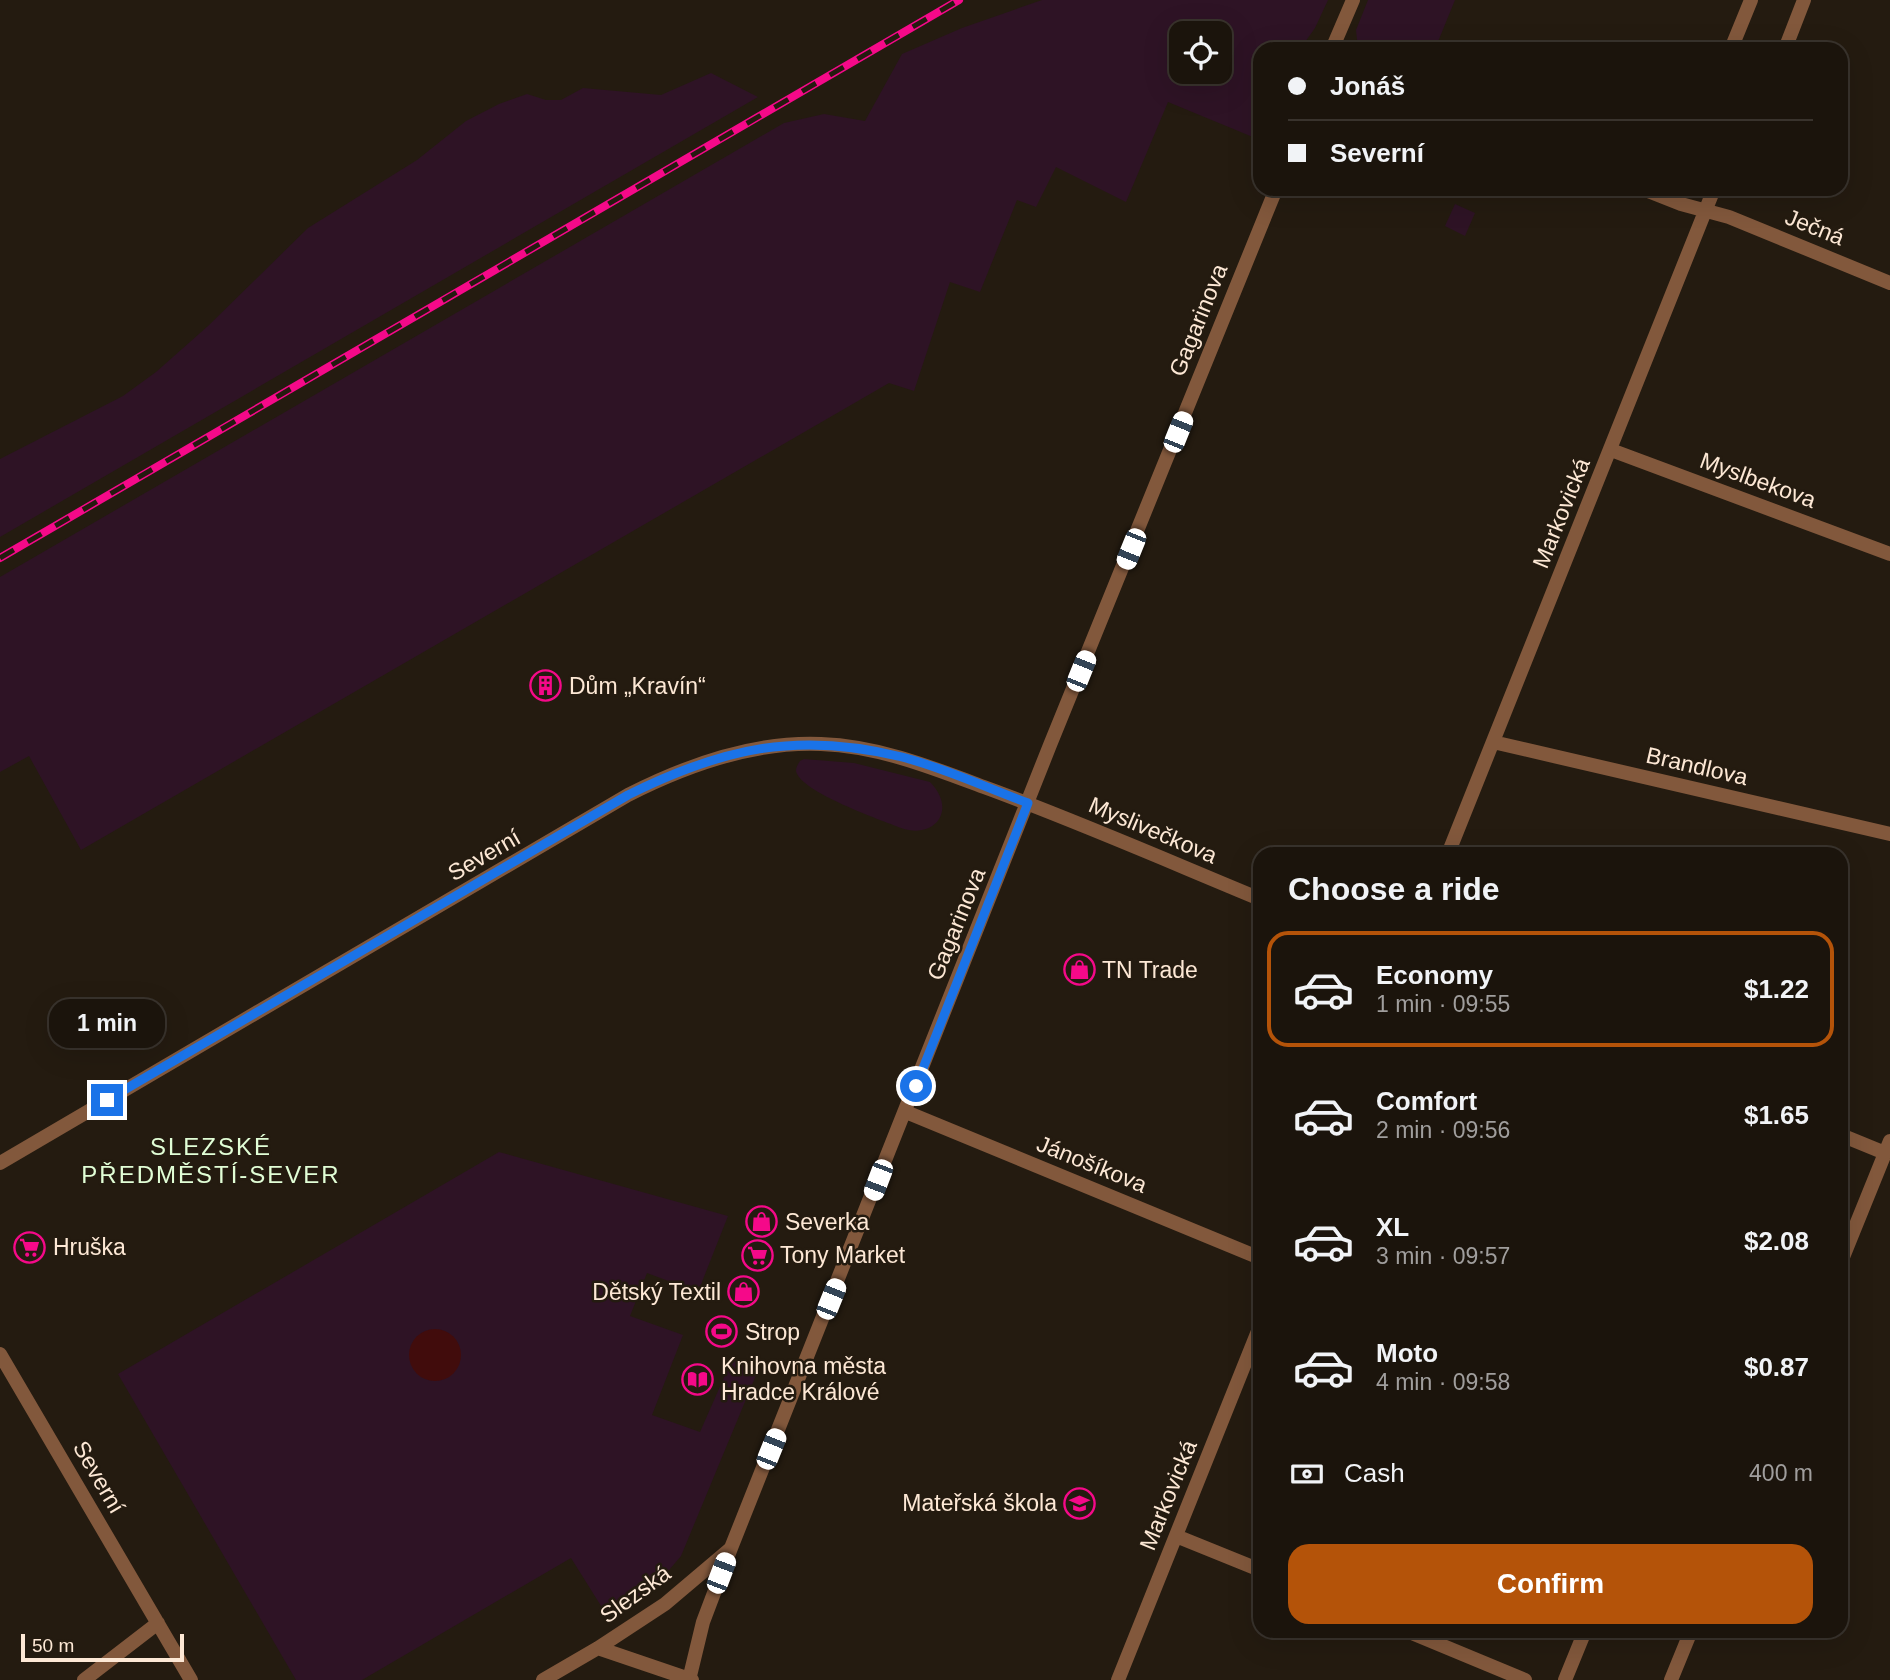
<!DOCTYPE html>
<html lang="en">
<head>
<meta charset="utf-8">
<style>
	:root { --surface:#1b140c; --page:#241d15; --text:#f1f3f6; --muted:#a09e9d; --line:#39332d; --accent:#b45309 }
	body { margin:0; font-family:Helvetica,sans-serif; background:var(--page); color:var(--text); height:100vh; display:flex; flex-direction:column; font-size:26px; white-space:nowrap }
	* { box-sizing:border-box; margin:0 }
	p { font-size:23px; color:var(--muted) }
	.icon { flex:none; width:38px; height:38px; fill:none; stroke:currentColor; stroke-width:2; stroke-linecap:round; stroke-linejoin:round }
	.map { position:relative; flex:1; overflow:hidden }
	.side { position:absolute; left:1253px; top:847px; width:595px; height:791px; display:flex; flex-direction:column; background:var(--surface); border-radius:21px; box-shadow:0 7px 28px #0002,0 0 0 2px var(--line) }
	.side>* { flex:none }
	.guide { position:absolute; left:1253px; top:42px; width:595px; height:154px; border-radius:21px; box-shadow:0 7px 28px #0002,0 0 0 2px var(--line); display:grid; align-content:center; height:154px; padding:0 35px; background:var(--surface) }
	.controls { position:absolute; left:1169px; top:21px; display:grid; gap:14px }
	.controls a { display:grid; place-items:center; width:63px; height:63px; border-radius:14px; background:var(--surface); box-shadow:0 7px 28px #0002,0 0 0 2px var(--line); font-size:35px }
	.scale { position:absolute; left:21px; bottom:18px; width:163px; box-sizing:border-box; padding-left:7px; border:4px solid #fde8d5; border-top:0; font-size:19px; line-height:24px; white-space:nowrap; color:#fde8d5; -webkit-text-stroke:5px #241b10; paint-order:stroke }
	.end { position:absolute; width:32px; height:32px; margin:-16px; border:9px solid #1a73e8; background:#fff; box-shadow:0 0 0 4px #fff }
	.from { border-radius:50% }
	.bubble { position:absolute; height:49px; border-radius:21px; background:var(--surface); box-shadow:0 7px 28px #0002,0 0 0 2px var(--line); font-size:23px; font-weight:700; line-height:49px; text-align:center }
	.car { position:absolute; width:21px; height:42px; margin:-21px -10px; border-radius:9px; box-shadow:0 0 5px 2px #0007; background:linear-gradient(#fff 24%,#345 0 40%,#fff 0 76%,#345 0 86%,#fff 0) }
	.guide b { display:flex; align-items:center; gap:24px; height:66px; font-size:26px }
	.guide b+b { border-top:2px solid var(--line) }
	.guide i { width:18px; height:18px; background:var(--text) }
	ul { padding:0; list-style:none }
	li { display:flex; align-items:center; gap:21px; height:116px; margin:0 14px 10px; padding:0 21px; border:4px solid transparent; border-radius:21px }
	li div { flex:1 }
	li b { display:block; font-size:26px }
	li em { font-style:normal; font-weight:700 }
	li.on { border-color:var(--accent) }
	li>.icon { width:63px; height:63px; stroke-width:1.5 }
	h2 { padding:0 35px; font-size:32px; line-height:84px }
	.pay { display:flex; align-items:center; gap:18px; height:77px; padding:0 35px; font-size:26px }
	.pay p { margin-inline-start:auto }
	.primary-button { display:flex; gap:14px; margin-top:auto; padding:14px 35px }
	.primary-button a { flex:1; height:80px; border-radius:21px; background:var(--accent); color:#fff; font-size:28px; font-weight:700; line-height:80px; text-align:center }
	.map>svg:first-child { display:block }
	.green { fill:#2e1325; fill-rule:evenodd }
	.water { fill:#410c0c }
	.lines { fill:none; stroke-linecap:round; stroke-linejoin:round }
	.minor { stroke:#82583c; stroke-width:14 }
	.tertiary { stroke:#82583c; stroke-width:14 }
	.rail-casing { stroke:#f50989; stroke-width:8 }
	.rail { stroke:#241b10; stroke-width:5; stroke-dasharray:16; stroke-linecap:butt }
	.route { stroke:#1a73e8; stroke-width:9 }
	.labels { text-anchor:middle; stroke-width:5; stroke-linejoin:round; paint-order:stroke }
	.street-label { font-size:23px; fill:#fde8d5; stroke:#241b10 }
	.poi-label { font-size:23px; fill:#fde8d5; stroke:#241b10; text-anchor:start }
	.neighbourhood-label { font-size:24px; letter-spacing:2px; fill:#e1fed6; stroke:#241b10 }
</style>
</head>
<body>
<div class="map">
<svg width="1890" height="1680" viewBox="0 0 1890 1680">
	<rect width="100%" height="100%" fill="#241b10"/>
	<path class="green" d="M1042 0H1328L1315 28 1300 49H1260V140L1168 102 1126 202 1056 167 1036 207 1017 200 980 292 950 282 914 391 889 383 81 850 29 756 0 772V577L784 123 824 114 865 121 902 54 962 28ZM1181 33H1220V72H1181Z
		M1368 0H1455L1435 49H1358L1356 30Z
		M711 73 758 97 0 537V459L123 396 156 372 208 326 308 228 417 160 466 121 499 104 527 94 546 100H561L583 88 661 95Z
		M1455 204 1475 213 1465 236 1445 226Z
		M804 759 854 763 930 782C957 809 936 840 901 828 881 820 800 792 796 771 796 767 798 764 800 761Z
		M499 1152 728 1216 698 1292 647 1273 630 1316 683 1335 652 1415 700 1432 733 1357 759 1368 681 1556 658 1583 608 1617 571 1558 362 1680H296L118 1374Z"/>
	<path class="water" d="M409 1355a26 26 0 1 1 52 0a26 26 0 1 1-52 0Z"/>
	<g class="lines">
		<path class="minor" d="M1332 49 1353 0
			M1731 49 1751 0
			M1785 49 1804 0
			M1643 189 1681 204 1729 217 1890 283
			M1611 450 1890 554
			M1493 742 1890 834
			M1448 854 1714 189
			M906 1112 1260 1258
			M0 1354 191 1680
			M1176 1536 1260 1570
			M1407 1631 1525 1680
			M598 1648 692 1680
			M84 1680 158 1623
			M543 1680 598 1648 665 1604 730 1549
			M689 1680 703 1622 731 1548 1050 745 1276 189
			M1118 1680 1260 1326
			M1565 1680 1585 1631"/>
		<path class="tertiary" d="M1841 1135 1885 1153
			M0 1163 628 795C687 765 753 741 821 744 878 746 931 767 984 787 1077 821 1168 861 1260 899
			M1841 1262 1890 1141
			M1671 1680 1691 1631"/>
		<defs>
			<path id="rail" d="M0 558 959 0"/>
		</defs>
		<use href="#rail" class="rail-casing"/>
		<use href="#rail" class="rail"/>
	</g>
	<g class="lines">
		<path class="route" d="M107 1100 628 795C722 748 798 731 902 757 945 768 987 788 1028 803L916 1086"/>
	</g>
	<defs>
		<symbol id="building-ring" viewBox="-11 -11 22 22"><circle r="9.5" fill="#241b10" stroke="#f50989" stroke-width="1.5"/><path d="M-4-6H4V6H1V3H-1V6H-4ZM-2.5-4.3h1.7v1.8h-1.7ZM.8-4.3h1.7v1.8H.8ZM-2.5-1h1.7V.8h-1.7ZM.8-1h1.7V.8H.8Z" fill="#f50989"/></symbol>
		<symbol id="shop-ring" viewBox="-11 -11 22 22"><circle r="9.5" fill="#241b10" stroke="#f50989" stroke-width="1.5"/><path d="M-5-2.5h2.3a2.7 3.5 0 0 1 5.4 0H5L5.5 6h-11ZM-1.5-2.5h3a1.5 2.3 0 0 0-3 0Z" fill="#f50989"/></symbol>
		<symbol id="supermarket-ring" viewBox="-11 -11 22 22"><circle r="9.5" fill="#241b10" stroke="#f50989" stroke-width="1.5"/><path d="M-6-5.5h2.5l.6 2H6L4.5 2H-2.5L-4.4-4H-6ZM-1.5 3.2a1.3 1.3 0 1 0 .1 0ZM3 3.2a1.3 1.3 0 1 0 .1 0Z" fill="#f50989"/></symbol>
		<symbol id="stadium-ring" viewBox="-11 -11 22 22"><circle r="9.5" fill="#241b10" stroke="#f50989" stroke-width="1.5"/><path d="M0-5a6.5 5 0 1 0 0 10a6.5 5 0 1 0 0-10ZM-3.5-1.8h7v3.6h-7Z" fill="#f50989"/></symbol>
		<symbol id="library-ring" viewBox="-11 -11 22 22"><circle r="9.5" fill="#241b10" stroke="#f50989" stroke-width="1.5"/><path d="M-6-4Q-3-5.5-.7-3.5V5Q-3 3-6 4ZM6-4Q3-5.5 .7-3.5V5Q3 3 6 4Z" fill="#f50989"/></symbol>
		<symbol id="school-ring" viewBox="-11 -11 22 22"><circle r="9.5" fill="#241b10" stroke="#f50989" stroke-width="1.5"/><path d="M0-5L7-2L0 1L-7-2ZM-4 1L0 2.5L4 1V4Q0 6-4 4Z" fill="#f50989"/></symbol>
	</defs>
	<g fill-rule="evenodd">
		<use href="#building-ring" x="528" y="668" width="35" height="35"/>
		<use href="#shop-ring" x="1062" y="952" width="35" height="35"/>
		<use href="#shop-ring" x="744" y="1204" width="35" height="35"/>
		<use href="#supermarket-ring" x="12" y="1230" width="35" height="35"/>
		<use href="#supermarket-ring" x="740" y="1238" width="35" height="35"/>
		<use href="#shop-ring" x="726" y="1274" width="35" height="35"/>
		<use href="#stadium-ring" x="704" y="1314" width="35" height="35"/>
		<use href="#library-ring" x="680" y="1362" width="35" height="35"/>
		<use href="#school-ring" x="1062" y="1486" width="35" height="35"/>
	</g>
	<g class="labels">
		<g class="street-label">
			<text transform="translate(1815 227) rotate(22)" y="8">Ječná</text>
			<text transform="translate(1198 320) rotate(-68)" y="8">Gagarinova</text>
			<text transform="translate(1758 480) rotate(20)" y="8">Myslbekova</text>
			<text transform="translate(1561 513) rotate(-68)" y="8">Markovická</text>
			<text transform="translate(1697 766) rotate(13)" y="8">Brandlova</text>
			<text transform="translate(1153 830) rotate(23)" y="8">Myslivečkova</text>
			<text transform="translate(484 855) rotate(-30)" y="8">Severní</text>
			<text transform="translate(956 924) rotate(-68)" y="8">Gagarinova</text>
			<text transform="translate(1092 1164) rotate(22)" y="8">Jánošíkova</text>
			<text transform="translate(99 1477) rotate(60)" y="8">Severní</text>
			<text transform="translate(1168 1495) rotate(-68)" y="8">Markovická</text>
			<text transform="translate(635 1594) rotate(-36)" y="8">Slezská</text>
		</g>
		<g class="poi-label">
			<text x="569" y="694">Dům „Kravín“</text>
			<text x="1102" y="978">TN Trade</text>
			<text x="785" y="1230">Severka</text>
			<text x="53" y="1255">Hruška</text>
			<text x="780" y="1263">Tony Market</text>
			<text x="721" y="1300" text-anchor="end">Dětský Textil</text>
			<text x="745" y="1340">Strop</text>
			<text x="721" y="1374">Knihovna města<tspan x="721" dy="26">Hradce Králové</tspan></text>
			<text x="1057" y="1511" text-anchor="end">Mateřská škola</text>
		</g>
		<g class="neighbourhood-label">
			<text x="211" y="1155">SLEZSKÉ<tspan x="211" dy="28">PŘEDMĚSTÍ-SEVER</tspan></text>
		</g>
	</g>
</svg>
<div class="controls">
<a><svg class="icon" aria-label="locate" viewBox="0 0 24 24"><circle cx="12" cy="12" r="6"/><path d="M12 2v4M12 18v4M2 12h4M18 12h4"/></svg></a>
</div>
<div class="scale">50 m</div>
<i class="end from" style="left:916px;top:1086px"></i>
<i class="end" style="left:107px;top:1100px"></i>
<div class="bubble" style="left:49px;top:999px;width:116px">1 min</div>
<i class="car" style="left:1178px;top:432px;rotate:22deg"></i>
<i class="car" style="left:1131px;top:549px;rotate:202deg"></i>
<i class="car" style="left:1081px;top:671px;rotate:22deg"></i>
<i class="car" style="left:878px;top:1180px;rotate:201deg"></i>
<i class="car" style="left:831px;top:1299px;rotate:22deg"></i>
<i class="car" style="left:771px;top:1449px;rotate:22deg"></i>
<i class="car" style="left:721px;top:1573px;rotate:21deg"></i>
<div class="guide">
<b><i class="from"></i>Jonáš</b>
<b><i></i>Severní</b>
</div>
<section class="side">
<h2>Choose a ride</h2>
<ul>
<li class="on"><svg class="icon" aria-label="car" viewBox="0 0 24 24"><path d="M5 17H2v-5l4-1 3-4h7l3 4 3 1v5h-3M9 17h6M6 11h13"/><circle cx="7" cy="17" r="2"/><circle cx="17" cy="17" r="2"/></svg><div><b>Economy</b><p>1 min · 09:55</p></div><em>$1.22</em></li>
<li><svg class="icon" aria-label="car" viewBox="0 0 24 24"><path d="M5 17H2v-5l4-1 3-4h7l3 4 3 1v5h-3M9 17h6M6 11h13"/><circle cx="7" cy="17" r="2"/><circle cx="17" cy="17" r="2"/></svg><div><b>Comfort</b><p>2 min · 09:56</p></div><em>$1.65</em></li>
<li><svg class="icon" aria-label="car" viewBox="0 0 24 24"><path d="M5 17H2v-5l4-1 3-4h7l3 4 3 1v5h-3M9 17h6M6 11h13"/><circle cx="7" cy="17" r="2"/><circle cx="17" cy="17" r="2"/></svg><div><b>XL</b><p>3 min · 09:57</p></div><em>$2.08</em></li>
<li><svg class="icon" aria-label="car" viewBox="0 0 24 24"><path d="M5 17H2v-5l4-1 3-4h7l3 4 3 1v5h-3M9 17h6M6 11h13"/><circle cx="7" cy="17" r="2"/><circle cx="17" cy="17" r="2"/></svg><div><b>Moto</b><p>4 min · 09:58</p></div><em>$0.87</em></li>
</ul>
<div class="pay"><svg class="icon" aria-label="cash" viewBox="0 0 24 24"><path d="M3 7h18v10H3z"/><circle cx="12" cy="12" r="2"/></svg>Cash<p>400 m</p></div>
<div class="primary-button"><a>Confirm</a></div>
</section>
</div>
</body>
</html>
